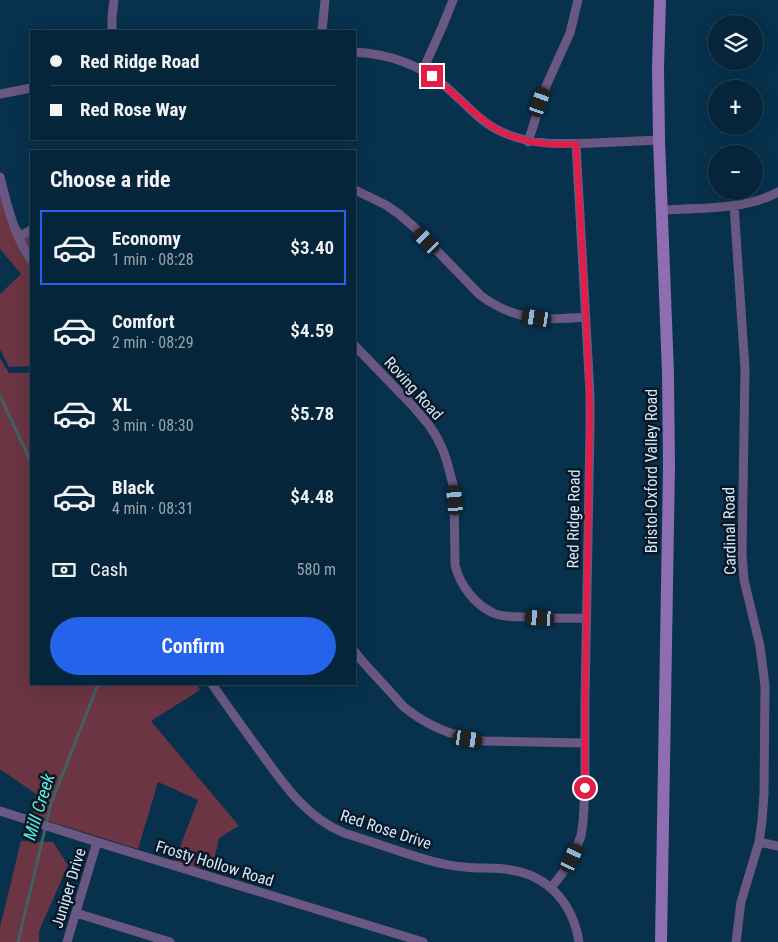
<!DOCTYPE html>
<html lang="en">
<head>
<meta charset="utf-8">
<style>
	:root { --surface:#05253a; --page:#0e2d42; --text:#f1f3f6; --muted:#97a5af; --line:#264254; --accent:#2563eb }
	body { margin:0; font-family:"Roboto Condensed",sans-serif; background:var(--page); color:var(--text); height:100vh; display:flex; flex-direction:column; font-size:19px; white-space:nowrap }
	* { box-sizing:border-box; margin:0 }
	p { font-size:16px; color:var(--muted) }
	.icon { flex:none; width:28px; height:28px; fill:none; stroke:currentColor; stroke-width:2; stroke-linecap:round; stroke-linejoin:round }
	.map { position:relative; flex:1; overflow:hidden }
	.sheet { position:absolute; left:30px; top:150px; width:326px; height:535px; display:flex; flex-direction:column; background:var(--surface); border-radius:0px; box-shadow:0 5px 20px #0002,0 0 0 1px var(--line) }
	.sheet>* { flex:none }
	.top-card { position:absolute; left:30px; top:30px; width:326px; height:110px; border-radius:0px; box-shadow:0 5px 20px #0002,0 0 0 1px var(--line); display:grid; align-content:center; height:110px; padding:0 20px; background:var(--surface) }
	.tools { position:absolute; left:708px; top:15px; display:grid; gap:10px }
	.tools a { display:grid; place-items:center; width:55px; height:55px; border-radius:50%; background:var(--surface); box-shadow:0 5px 20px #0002,0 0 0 1px var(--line); font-size:25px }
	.end { position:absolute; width:22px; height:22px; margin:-11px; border:6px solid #e11d48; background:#fff; box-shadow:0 0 0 2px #fff }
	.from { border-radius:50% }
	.car { position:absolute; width:15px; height:30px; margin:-15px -8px; border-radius:6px; box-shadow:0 0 4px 1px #0007; background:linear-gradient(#222 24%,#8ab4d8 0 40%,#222 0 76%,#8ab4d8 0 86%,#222 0) }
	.top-card b { display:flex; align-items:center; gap:18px; height:48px; font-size:19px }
	.top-card b+b { border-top:1px solid var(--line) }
	.top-card i { width:12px; height:12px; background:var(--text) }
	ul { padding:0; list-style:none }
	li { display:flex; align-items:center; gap:15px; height:75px; margin:0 10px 8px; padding:0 10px; border:2px solid transparent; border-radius:0px }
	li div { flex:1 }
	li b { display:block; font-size:19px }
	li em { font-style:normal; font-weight:600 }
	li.current { border-color:var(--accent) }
	li>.icon { width:45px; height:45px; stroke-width:1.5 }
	h2 { padding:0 20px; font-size:22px; line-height:60px }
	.pay { display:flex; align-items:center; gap:12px; height:55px; padding:0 20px; font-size:19px }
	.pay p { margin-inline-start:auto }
	.action { display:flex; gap:10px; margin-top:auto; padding:10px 20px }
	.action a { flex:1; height:58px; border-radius:30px; background:var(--accent); color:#fff; font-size:20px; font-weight:600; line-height:58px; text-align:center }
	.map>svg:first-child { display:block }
	.green { fill:#6b3543 }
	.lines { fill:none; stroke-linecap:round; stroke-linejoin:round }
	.stream { stroke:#425f62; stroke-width:3 }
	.minor { stroke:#6a5882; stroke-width:9 }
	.secondary { stroke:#8c6eb1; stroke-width:12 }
	.route { stroke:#e11d48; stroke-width:6 }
	.labels { text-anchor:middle; stroke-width:5; stroke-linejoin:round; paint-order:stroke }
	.street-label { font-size:16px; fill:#d3e8fb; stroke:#081824 }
	.water-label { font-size:18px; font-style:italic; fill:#5decdb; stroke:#081824 }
</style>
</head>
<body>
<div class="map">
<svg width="778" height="942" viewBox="0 0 778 942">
	<rect width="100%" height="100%" fill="#07314d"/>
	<path class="green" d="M0 186 5 209 31 240V366L9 367 0 349V294L21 274 0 249Z
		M0 358 9 373H31V684H196L200 690 151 721 239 826 219 838 212 869 173 865 198 800 158 782 138 849 32 816 36 794 0 769Z
		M21 841 53 842 68 865 39 931V942H0V927Z"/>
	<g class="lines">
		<path class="stream" d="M0 396 31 462
			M18 942 51 804 98 684"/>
		<path class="minor" d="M112 31V17L114 0
			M322 31 325 0
			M355 52C388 54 420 65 445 86 463 101 478 120 498 130 529 146 561 144 594 143 616 142 637 141 659 140
			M423 70 443 25 453 0
			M0 94 31 88
			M528 142 546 86 570 33 578 0
			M0 177C7 205 14 235 31 260
			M355 190 386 205 399 214 414 227 480 295C516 322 544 320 586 317
			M734 205 745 369 742 554 744 580 760 646 765 686 764 794 762 821 759 842 741 902 736 942
			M661 210C696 208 747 210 778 192
			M19 237 31 230
			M355 346 412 405 429 425 436 436 443 450 447 462 454 488 455 565C460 585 474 604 493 613 502 617 514 617 524 617 545 619 565 618 586 618
			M355 652C364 664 374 674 383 684 390 691 397 700 404 707 427 726 455 737 484 741L585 743
			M212 684C227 706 243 728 259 750 283 783 305 817 344 833 374 842 404 854 435 862 445 864 455 867 465 867 480 869 496 867 511 870 549 876 573 904 579 942
			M0 811 97 842 423 942
			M759 842 778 846
			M551 888 564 871 572 858 581 836 583 822 585 789V701L590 429V394L576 144
			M76 913 170 942
			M67 942 97 842"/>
		<path class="secondary" d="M660 0 658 68 659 140 668 373 669 467 661 942"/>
	</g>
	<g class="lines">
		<path class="route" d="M432 76C451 90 466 107 485 121 511 142 544 146 576 144L586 318 590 412 585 701V788"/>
	</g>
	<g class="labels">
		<g class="street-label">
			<text transform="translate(414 388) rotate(48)" y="6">Roving Road</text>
			<text transform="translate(651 471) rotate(-90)" y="6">Bristol-Oxford Valley Road</text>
			<text transform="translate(573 519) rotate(-89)" y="6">Red Ridge Road</text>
			<text transform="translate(729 531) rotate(-91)" y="6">Cardinal Road</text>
			<text transform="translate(386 829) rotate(18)" y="6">Red Rose Drive</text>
			<text transform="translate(215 863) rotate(17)" y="6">Frosty Hollow Road</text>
			<text transform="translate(68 888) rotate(-73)" y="6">Juniper Drive</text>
		</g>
		<g class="water-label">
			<text transform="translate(39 807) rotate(-73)" y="6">Mill Creek</text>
		</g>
	</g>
</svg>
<div class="tools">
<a><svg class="icon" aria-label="layers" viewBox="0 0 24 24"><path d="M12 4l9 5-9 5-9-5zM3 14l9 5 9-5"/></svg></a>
<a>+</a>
<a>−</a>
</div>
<i class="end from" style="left:585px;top:788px"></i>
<i class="end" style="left:432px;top:76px"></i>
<i class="car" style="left:540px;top:102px;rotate:19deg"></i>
<i class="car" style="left:427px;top:241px;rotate:316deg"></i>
<i class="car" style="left:537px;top:318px;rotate:279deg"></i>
<i class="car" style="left:455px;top:500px;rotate:355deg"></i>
<i class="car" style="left:540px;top:618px;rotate:273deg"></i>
<i class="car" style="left:468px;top:739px;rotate:98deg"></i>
<i class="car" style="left:572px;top:858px;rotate:25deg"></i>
<div class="top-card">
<b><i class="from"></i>Red Ridge Road</b>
<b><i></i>Red Rose Way</b>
</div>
<section class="sheet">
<h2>Choose a ride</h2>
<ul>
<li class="current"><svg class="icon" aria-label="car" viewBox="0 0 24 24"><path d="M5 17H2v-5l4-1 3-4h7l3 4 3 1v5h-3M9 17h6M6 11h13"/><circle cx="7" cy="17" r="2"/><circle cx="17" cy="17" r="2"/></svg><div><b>Economy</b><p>1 min · 08:28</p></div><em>$3.40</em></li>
<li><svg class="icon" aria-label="car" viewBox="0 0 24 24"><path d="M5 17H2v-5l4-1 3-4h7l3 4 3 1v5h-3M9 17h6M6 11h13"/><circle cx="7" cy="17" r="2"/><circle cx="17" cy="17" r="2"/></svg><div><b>Comfort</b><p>2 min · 08:29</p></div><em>$4.59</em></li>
<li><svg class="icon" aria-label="car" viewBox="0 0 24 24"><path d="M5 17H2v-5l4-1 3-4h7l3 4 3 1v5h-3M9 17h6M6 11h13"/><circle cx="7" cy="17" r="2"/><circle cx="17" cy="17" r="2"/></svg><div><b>XL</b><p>3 min · 08:30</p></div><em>$5.78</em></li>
<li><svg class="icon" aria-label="car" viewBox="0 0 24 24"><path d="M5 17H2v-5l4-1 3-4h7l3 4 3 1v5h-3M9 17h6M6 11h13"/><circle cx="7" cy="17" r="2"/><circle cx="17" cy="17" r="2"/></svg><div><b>Black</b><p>4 min · 08:31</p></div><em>$4.48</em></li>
</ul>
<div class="pay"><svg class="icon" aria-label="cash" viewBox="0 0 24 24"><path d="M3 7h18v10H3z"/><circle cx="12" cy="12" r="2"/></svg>Cash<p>580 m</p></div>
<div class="action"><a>Confirm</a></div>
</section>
</div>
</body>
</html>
